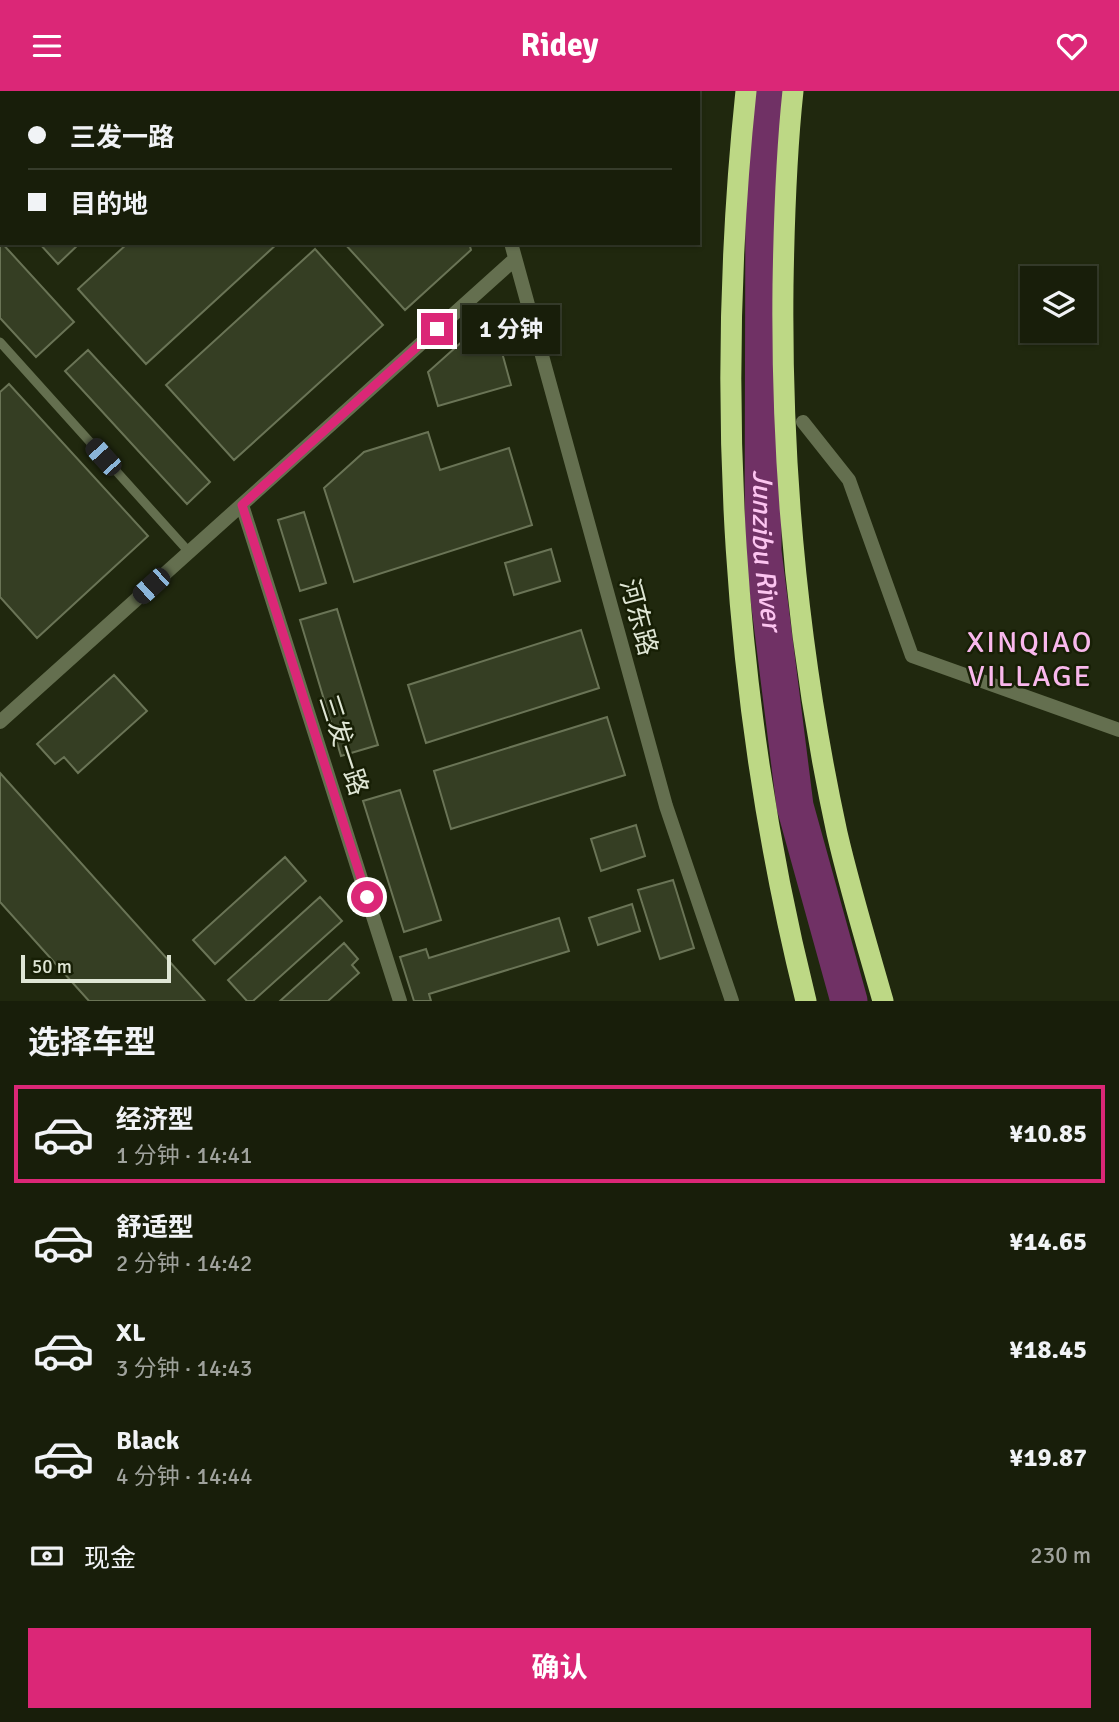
<!DOCTYPE html>
<html lang="zh">
<head>
<meta charset="utf-8">
<style>
	:root { --surface:#181e0a; --page:#252b18; --text:#f1f3f6; --muted:#9fa29c; --line:#363c2b; --accent:#db2777 }
	body { margin:0; font-family:Signika,"Noto Sans SC",sans-serif; background:var(--page); color:var(--text); height:100vh; display:flex; flex-direction:column; font-size:26px; white-space:nowrap }
	* { box-sizing:border-box; margin:0 }
	p { font-size:23px; color:var(--muted) }
	.icon { flex:none; width:38px; height:38px; fill:none; stroke:currentColor; stroke-width:2; stroke-linecap:round; stroke-linejoin:round }
	.map { position:relative; height:910px; overflow:hidden }
	.details { display:flex; flex-direction:column; background:var(--surface); flex:1 }
	.details>* { flex:none }
	.guide { position:absolute; left:0px; top:0px; width:700px; height:154px; box-shadow:0 2px 5px #0004,0 0 0 2px var(--line); display:grid; align-content:center; height:154px; padding:0 28px; background:var(--surface) }
	.buttons { position:absolute; left:1020px; top:175px; display:grid; gap:14px }
	.buttons a { display:grid; place-items:center; width:77px; height:77px; border-radius:0px; background:var(--surface); box-shadow:0 2px 5px #0004,0 0 0 2px var(--line); font-size:35px }
	.scale { position:absolute; left:21px; bottom:18px; width:150px; box-sizing:border-box; padding-left:7px; border:4px solid #dfe6d5; border-top:0; font-size:19px; line-height:24px; white-space:nowrap; color:#dfe6d5; -webkit-text-stroke:5px #171f05; paint-order:stroke }
	.end { position:absolute; width:32px; height:32px; margin:-16px; border:9px solid #db2777; background:#fff; box-shadow:0 0 0 4px #fff }
	.from { border-radius:50% }
	.bubble { position:absolute; height:49px; border-radius:0px; background:var(--surface); box-shadow:0 2px 5px #0004,0 0 0 2px var(--line); font-size:23px; font-weight:700; line-height:49px; text-align:center }
	.car { position:absolute; width:21px; height:42px; margin:-21px -10px; border-radius:9px; box-shadow:0 0 5px 2px #0007; background:linear-gradient(#222 24%,#8ab4d8 0 40%,#222 0 76%,#8ab4d8 0 86%,#222 0) }
	.guide b { display:flex; align-items:center; gap:24px; height:66px; font-size:26px }
	.guide b+b { border-top:2px solid var(--line) }
	.guide i { width:18px; height:18px; background:var(--text) }
	ul { padding:0; list-style:none }
	li { display:flex; align-items:center; gap:21px; height:98px; margin:0 14px 10px; padding:0 14px; border:4px solid transparent; border-radius:0px }
	li div { flex:1 }
	li b { display:block; font-size:26px }
	li em { font-style:normal; font-weight:700 }
	li.active { border-color:var(--accent) }
	li>.icon { width:63px; height:63px; stroke-width:1.5 }
	h2 { padding:0 28px; font-size:32px; line-height:84px }
	.pay { display:flex; align-items:center; gap:18px; height:77px; padding:0 28px; font-size:26px }
	.pay p { margin-inline-start:auto }
	.action { display:flex; gap:14px; margin-top:auto; padding:14px 28px }
	.action a { flex:1; height:80px; border-radius:0px; background:var(--accent); color:#fff; font-size:28px; font-weight:700; line-height:80px; text-align:center }
	header { display:flex; justify-content:space-between; align-items:center; height:91px; padding:0 28px; background:var(--accent); color:#fff; font-size:32px; font-weight:700 }
	.map>svg:first-child { display:block }
	.lines { fill:none; stroke-linecap:round; stroke-linejoin:round }
	.river { stroke:#703165; stroke-width:37 }
	.building { fill:#353e23; stroke:#6a7456; stroke-width:2 }
	.service { stroke:#646f4f; stroke-width:9 }
	.minor { stroke:#646f4f; stroke-width:14 }
	.motorway { stroke:#bdd885; stroke-width:21 }
	.route { stroke:#db2777; stroke-width:9 }
	.labels { text-anchor:middle; stroke-width:5; stroke-linejoin:round; paint-order:stroke }
	.street-label { font-size:26px; fill:#dfe6d5; stroke:#171f05 }
	.water-label { font-size:28px; font-style:italic; fill:#fcc4f0; stroke:#171f05 }
	.quarter-label { font-size:30px; letter-spacing:2px; fill:#f9b8ec; stroke:#171f05 }
</style>
</head>
<body>
<header><svg class="icon" aria-label="menu" viewBox="0 0 24 24"><path d="M4 6h16M4 12h16M4 18h16"/></svg>Ridey<svg class="icon" aria-label="heart" viewBox="0 0 24 24"><path d="M12 20l-8-8c-3-5 5-10 8-4 3-6 11-1 8 4z"/></svg></header>
<div class="map">
<svg width="1119" height="910" viewBox="0 0 1119 910">
	<rect width="100%" height="100%" fill="#20280e"/>
	<g class="lines">
		<path class="river" id="s1" d="M774 0 764 78 763 460 795 715 849 910"/>
	</g>
	<path class="building" d="M14 0H176L177 2H13Z
		M2 12V112L0 110Z
		M0 150 74 231 36 266 0 227Z
		M39 152H80L58 173Z
		M128 152H278L146 273 78 198Z
		M344 152H469L471 159 405 219Z
		M315 158 383 234 234 369 166 294Z
		M493 229 511 294 438 315 428 281 483 232Z
		M88 259 210 391 187 413 65 280Z
		M9 293 148 445 37 547 0 506V301Z
		M428 341 440 379 509 357 532 434 354 491 324 397 364 361Z
		M304 421 326 492 300 500 278 429Z
		M551 458 560 490 514 504 505 472Z
		M337 518 378 654 341 665 300 529Z
		M581 539 599 597 426 652 408 594Z
		M114 584 147 620 78 682 64 666 55 673 37 653Z
		M607 626 625 684 451 738 434 680Z
		M0 682 205 910H89L0 811Z
		M400 699 441 829 404 841 363 710Z
		M636 734 645 765 601 780 591 748Z
		M285 766 306 790 215 873 193 849Z
		M673 789 694 857 660 868 638 799Z
		M320 806 342 830 253 910H247L228 889Z
		M632 813 640 840 598 854 589 827Z
		M559 827 569 860 429 903 431 910H414L400 866 426 858 429 867Z
		M344 852 358 868 352 874 359 882 328 910H280Z"/>
	<g class="lines">
		<path class="service" d="M0 251 189 461"/>
		<path class="minor" d="M469 0V2
			M511 152 666 715 732 910
			M803 331 849 389 912 565 1119 639
			M242 414 400 910
			M0 631 515 168"/>
		<path class="motorway" d="M746 0C714 304 732 614 806 910
			M793 0C786 65 784 130 783 195 781 379 798 562 837 742 850 798 867 854 883 910"/>
	</g>
	<g class="lines">
		<path class="route" d="M367 806 242 414 437 238"/>
	</g>
	<g class="labels">
		<g class="street-label">
			<text transform="translate(639 526) rotate(75)" y="9">河东路</text>
			<text transform="translate(344 654) rotate(72)" y="9">三发一路</text>
		</g>
		<g class="water-label">
			<text dy="10" stroke="none"><textPath href="#s1" startOffset="460">Junzibu River</textPath></text>
		</g>
		<g class="quarter-label">
			<text x="1030" y="561">XINQIAO<tspan x="1030" dy="34">VILLAGE</tspan></text>
		</g>
	</g>
</svg>
<div class="buttons">
<a><svg class="icon" aria-label="layers" viewBox="0 0 24 24"><path d="M12 4l9 5-9 5-9-5zM3 14l9 5 9-5"/></svg></a>
</div>
<div class="scale">50 m</div>
<i class="end from" style="left:367px;top:806px"></i>
<i class="end" style="left:437px;top:238px"></i>
<div class="bubble" style="left:462px;top:214px;width:98px">1 分钟</div>
<i class="car" style="left:103px;top:366px;rotate:318deg"></i>
<i class="car" style="left:151px;top:495px;rotate:228deg"></i>
<div class="guide">
<b><i class="from"></i>三发一路</b>
<b><i></i>目的地</b>
</div>
</div>
<section class="details">
<h2>选择车型</h2>
<ul>
<li class="active"><svg class="icon" aria-label="car" viewBox="0 0 24 24"><path d="M5 17H2v-5l4-1 3-4h7l3 4 3 1v5h-3M9 17h6M6 11h13"/><circle cx="7" cy="17" r="2"/><circle cx="17" cy="17" r="2"/></svg><div><b>经济型</b><p>1 分钟 · 14:41</p></div><em>¥10.85</em></li>
<li><svg class="icon" aria-label="car" viewBox="0 0 24 24"><path d="M5 17H2v-5l4-1 3-4h7l3 4 3 1v5h-3M9 17h6M6 11h13"/><circle cx="7" cy="17" r="2"/><circle cx="17" cy="17" r="2"/></svg><div><b>舒适型</b><p>2 分钟 · 14:42</p></div><em>¥14.65</em></li>
<li><svg class="icon" aria-label="car" viewBox="0 0 24 24"><path d="M5 17H2v-5l4-1 3-4h7l3 4 3 1v5h-3M9 17h6M6 11h13"/><circle cx="7" cy="17" r="2"/><circle cx="17" cy="17" r="2"/></svg><div><b>XL</b><p>3 分钟 · 14:43</p></div><em>¥18.45</em></li>
<li><svg class="icon" aria-label="car" viewBox="0 0 24 24"><path d="M5 17H2v-5l4-1 3-4h7l3 4 3 1v5h-3M9 17h6M6 11h13"/><circle cx="7" cy="17" r="2"/><circle cx="17" cy="17" r="2"/></svg><div><b>Black</b><p>4 分钟 · 14:44</p></div><em>¥19.87</em></li>
</ul>
<div class="pay"><svg class="icon" aria-label="cash" viewBox="0 0 24 24"><path d="M3 7h18v10H3z"/><circle cx="12" cy="12" r="2"/></svg>现金<p>230 m</p></div>
<div class="action"><a>确认</a></div>
</section>
</body>
</html>
